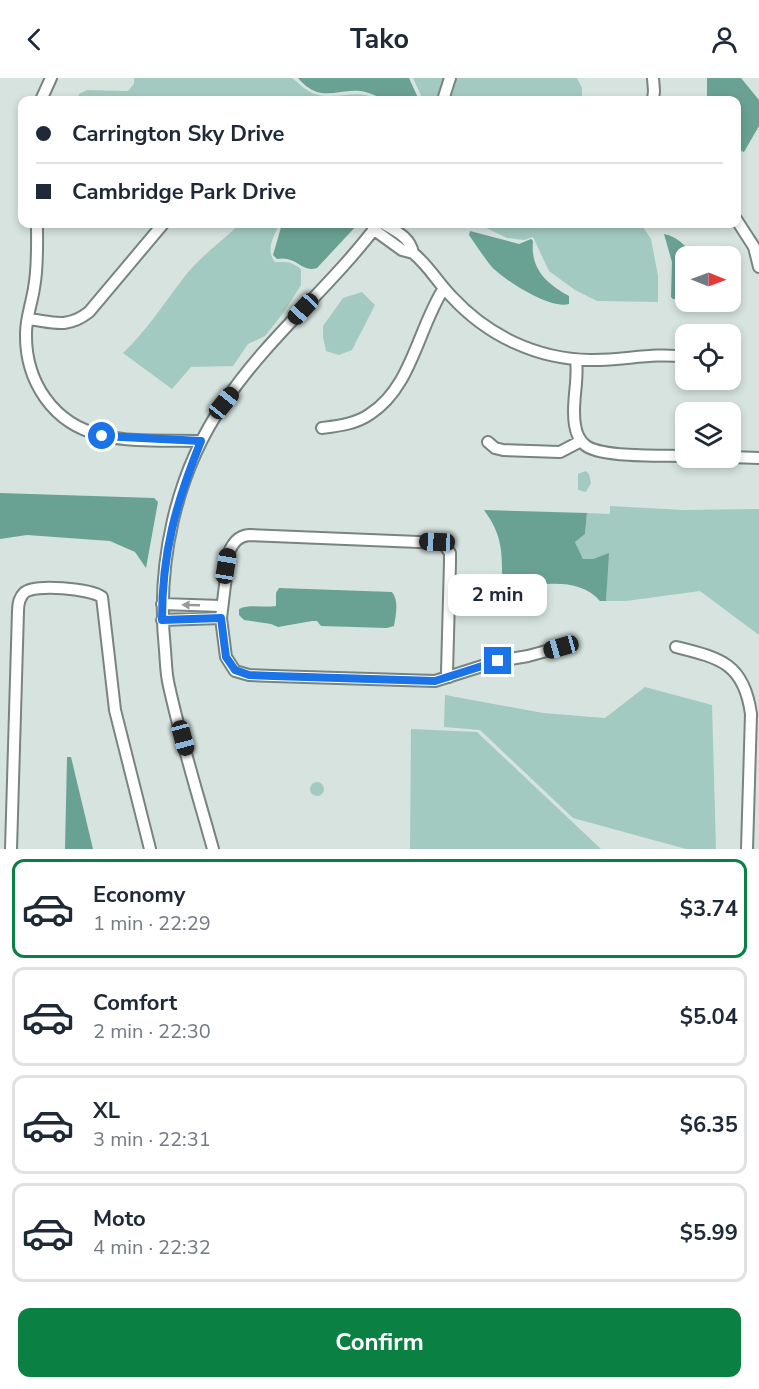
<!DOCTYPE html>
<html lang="en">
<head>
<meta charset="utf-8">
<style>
	:root { --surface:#fff; --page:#f2f2f3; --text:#1f2937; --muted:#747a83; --line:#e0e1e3; --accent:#0b8043 }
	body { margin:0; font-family:"Nunito Sans",sans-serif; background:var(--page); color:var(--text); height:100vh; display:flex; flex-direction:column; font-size:22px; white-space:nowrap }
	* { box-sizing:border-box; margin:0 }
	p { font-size:20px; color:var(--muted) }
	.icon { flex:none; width:33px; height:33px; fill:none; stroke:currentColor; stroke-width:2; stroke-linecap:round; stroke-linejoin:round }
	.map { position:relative; height:771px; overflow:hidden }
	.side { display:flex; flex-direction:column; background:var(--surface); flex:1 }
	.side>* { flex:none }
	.banner { position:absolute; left:18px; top:18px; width:723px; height:132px; border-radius:12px; box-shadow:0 3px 9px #0003; display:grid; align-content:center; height:132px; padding:0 18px; background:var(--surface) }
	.needle { width:39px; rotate:91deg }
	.tools { position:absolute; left:675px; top:168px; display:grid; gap:12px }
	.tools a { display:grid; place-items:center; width:66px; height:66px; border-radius:12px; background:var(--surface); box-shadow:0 3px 9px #0003; font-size:30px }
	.end { position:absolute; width:27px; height:27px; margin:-14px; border:8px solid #1a73e8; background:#fff; box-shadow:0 0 0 3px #fff }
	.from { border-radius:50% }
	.bubble { position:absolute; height:42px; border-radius:12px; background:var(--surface); box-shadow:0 3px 9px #0003; font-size:20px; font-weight:700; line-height:42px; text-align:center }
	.car { position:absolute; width:18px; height:36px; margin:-18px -9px; border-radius:8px; box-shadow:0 0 4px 2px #0007; background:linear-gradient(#222 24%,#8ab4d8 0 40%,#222 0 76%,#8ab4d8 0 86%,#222 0) }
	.banner b { display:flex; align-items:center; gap:21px; height:57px; font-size:22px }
	.banner b+b { border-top:2px solid var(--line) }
	.banner i { width:15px; height:15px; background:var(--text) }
	ul { padding:10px 0 0; list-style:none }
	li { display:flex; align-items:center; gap:18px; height:99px; margin:0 12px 9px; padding:0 6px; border:3px solid var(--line); border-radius:12px }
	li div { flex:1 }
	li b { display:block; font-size:22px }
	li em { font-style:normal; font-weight:700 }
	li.active { border-color:var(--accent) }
	li>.icon { width:54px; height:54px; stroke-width:1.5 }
	.primary-button { display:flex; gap:12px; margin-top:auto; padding:12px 18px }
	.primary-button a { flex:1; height:69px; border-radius:12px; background:var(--accent); color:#fff; font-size:24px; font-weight:700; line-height:69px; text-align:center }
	header { display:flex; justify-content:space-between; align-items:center; height:78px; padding:0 18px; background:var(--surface); font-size:27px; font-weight:700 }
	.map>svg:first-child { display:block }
	.green { fill:#a3cac0 }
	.water { fill:#69a293 }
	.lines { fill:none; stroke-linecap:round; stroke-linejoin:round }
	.minor-casing { stroke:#778480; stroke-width:14 }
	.minor { stroke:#fff; stroke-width:10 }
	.oneway { fill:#989a9a }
	.route { stroke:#1a73e8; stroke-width:8 }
</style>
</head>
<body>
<header><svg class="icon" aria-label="back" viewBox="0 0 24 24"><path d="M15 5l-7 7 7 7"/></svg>Tako<svg class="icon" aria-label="person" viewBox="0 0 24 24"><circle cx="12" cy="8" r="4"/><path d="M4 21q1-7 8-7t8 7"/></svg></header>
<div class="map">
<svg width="759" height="771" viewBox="0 0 759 771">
	<rect width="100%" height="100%" fill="#d6e3df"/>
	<path class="green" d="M134 0H292C300 6 306 13 315 16 337 23 356 9 380 22H78L79 16 87 12 128 13 134 6Z
		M413 0H445L439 22H423Z
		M454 0H577L582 10V22H451L448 21Z
		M240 146H279C274 159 265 172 275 184 286 184 291 183 301 191V207L284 234 265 258 248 266 233 288 191 289 172 311 123 275C147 252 165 224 185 198 201 178 222 163 240 146Z
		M478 146H641L651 161 658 198V224L597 223 575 212 549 193 533 159 524 162 507 160Z
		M362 214 375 227 352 272 339 277 326 273 323 259V248L343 220Z
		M586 393 589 396 591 405 586 414 578 412V396Z
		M610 428 684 432 759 431V557L700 513 626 523H606L608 476 593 481H583L575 464 585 456 587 435 610 436Z
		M645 609 712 627 716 771H686L573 740 480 652 444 649 445 617 543 635 605 640Z
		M411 651 477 654 601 771H410Z
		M310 711a7 7 0 1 1 14 0a7 7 0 1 1-14 0Z"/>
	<path class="water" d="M298 0H409L419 22C409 23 395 25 386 22 377 19 370 14 360 13 345 11 331 18 317 14 309 11 303 6 298 0Z
		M707 0H741L759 22V48L744 74 737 71 736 22H705L707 18Z
		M282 146H358L317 190C301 195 297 177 277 181L273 177Z
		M470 153 519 166 531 161 533 163C530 191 547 206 569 218V226C550 232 504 202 491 188 483 178 476 167 469 157Z
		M664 156C678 159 685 167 693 178H686L685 221H673L671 219 672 184Z
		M0 415 154 420 158 424 146 490 135 474 110 463 27 457 0 461Z
		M484 432 587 435 585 456 575 464 583 481H593L609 475 606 523H600C585 505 559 504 538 507 524 509 515 518 502 509 502 477 504 459 484 432Z
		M279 510 392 514C399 523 396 536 394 548L387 550 321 548 317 543H312L278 549 271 546 244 542 239 537V531C250 526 263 530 276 528V515Z
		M67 679H71L93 771H65Z"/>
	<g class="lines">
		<defs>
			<path id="minor" d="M41 22 51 0
				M443 22 450 0
				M653 22 654 13 653 0
				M736 141 754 169 759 189
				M37 146C37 167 38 189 34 210 32 224 26 240 26 255 25 303 53 346 101 357 131 365 170 362 201 363
				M373 151 402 172 413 175C410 159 397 154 384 146
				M413 175C430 189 437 204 452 219 488 258 537 281 590 282 623 283 652 274 686 279
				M28 241C54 244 67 251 89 234L163 146
				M576 282C579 303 571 326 575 347 576 354 579 362 585 367 600 380 663 377 686 378
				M322 350C338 348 356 346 370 336 412 309 418 250 444 210
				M488 364 495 370 503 372 560 374 581 363
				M730 379 759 380
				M162 526 221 528
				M162 542 221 540
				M676 569C720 580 744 585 751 636L747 771
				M449 599 447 594 450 484V475L443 465 249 457C238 458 233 465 229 474L221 540 226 579 235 593 249 597 273 598 435 603 498 583 528 578 561 569
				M11 771 18 533C18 526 19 520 24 515 34 505 91 511 102 519L115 632 150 771
				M213 771C198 717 181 663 169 608 166 597 166 584 165 572 156 487 175 396 224 325 268 259 331 209 378 146"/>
		</defs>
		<use href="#minor" class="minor-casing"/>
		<use href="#minor" class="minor"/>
	</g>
	<defs><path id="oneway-solid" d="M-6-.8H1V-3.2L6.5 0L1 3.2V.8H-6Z" transform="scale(1.5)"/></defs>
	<use class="oneway" href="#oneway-solid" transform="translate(191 527) rotate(-178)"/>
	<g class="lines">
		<path class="route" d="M102 358 201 363C176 425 162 474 162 542L221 540 226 579 235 592 249 597 273 598 435 603 498 583"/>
	</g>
</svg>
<div class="tools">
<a><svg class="needle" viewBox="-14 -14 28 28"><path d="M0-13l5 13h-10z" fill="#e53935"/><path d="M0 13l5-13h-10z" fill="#747a83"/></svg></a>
<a><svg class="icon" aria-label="locate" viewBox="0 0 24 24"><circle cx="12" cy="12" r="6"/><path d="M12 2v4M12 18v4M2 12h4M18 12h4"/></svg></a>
<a><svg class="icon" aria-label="layers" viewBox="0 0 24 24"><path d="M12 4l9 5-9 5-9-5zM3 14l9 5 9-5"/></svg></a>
</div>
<i class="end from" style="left:102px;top:358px"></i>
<i class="end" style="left:498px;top:583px"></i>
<div class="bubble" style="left:448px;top:496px;width:99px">2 min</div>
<i class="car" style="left:303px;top:231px;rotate:223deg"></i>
<i class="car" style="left:224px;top:325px;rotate:39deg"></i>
<i class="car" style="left:437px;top:464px;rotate:272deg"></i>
<i class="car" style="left:226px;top:488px;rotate:9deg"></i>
<i class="car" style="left:561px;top:569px;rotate:254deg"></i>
<i class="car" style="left:183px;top:660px;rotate:165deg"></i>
<div class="banner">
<b><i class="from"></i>Carrington Sky Drive</b>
<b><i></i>Cambridge Park Drive</b>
</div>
</div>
<section class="side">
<ul>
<li class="active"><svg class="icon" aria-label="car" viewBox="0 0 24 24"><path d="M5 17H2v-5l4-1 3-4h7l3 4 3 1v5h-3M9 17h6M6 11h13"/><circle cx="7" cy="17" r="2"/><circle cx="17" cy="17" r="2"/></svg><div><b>Economy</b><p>1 min · 22:29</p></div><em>$3.74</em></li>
<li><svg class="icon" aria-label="car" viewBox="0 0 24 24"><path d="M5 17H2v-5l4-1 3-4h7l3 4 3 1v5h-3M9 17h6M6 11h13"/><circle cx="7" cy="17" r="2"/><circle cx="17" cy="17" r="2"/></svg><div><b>Comfort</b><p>2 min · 22:30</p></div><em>$5.04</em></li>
<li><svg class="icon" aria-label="car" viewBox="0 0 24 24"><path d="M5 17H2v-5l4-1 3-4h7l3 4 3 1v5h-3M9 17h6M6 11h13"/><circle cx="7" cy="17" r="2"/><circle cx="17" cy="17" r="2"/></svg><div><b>XL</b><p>3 min · 22:31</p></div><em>$6.35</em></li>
<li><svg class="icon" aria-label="car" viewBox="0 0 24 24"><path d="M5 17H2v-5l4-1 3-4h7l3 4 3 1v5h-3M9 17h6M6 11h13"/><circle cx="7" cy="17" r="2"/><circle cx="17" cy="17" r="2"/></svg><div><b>Moto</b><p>4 min · 22:32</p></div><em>$5.99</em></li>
</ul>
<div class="primary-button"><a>Confirm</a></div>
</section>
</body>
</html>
